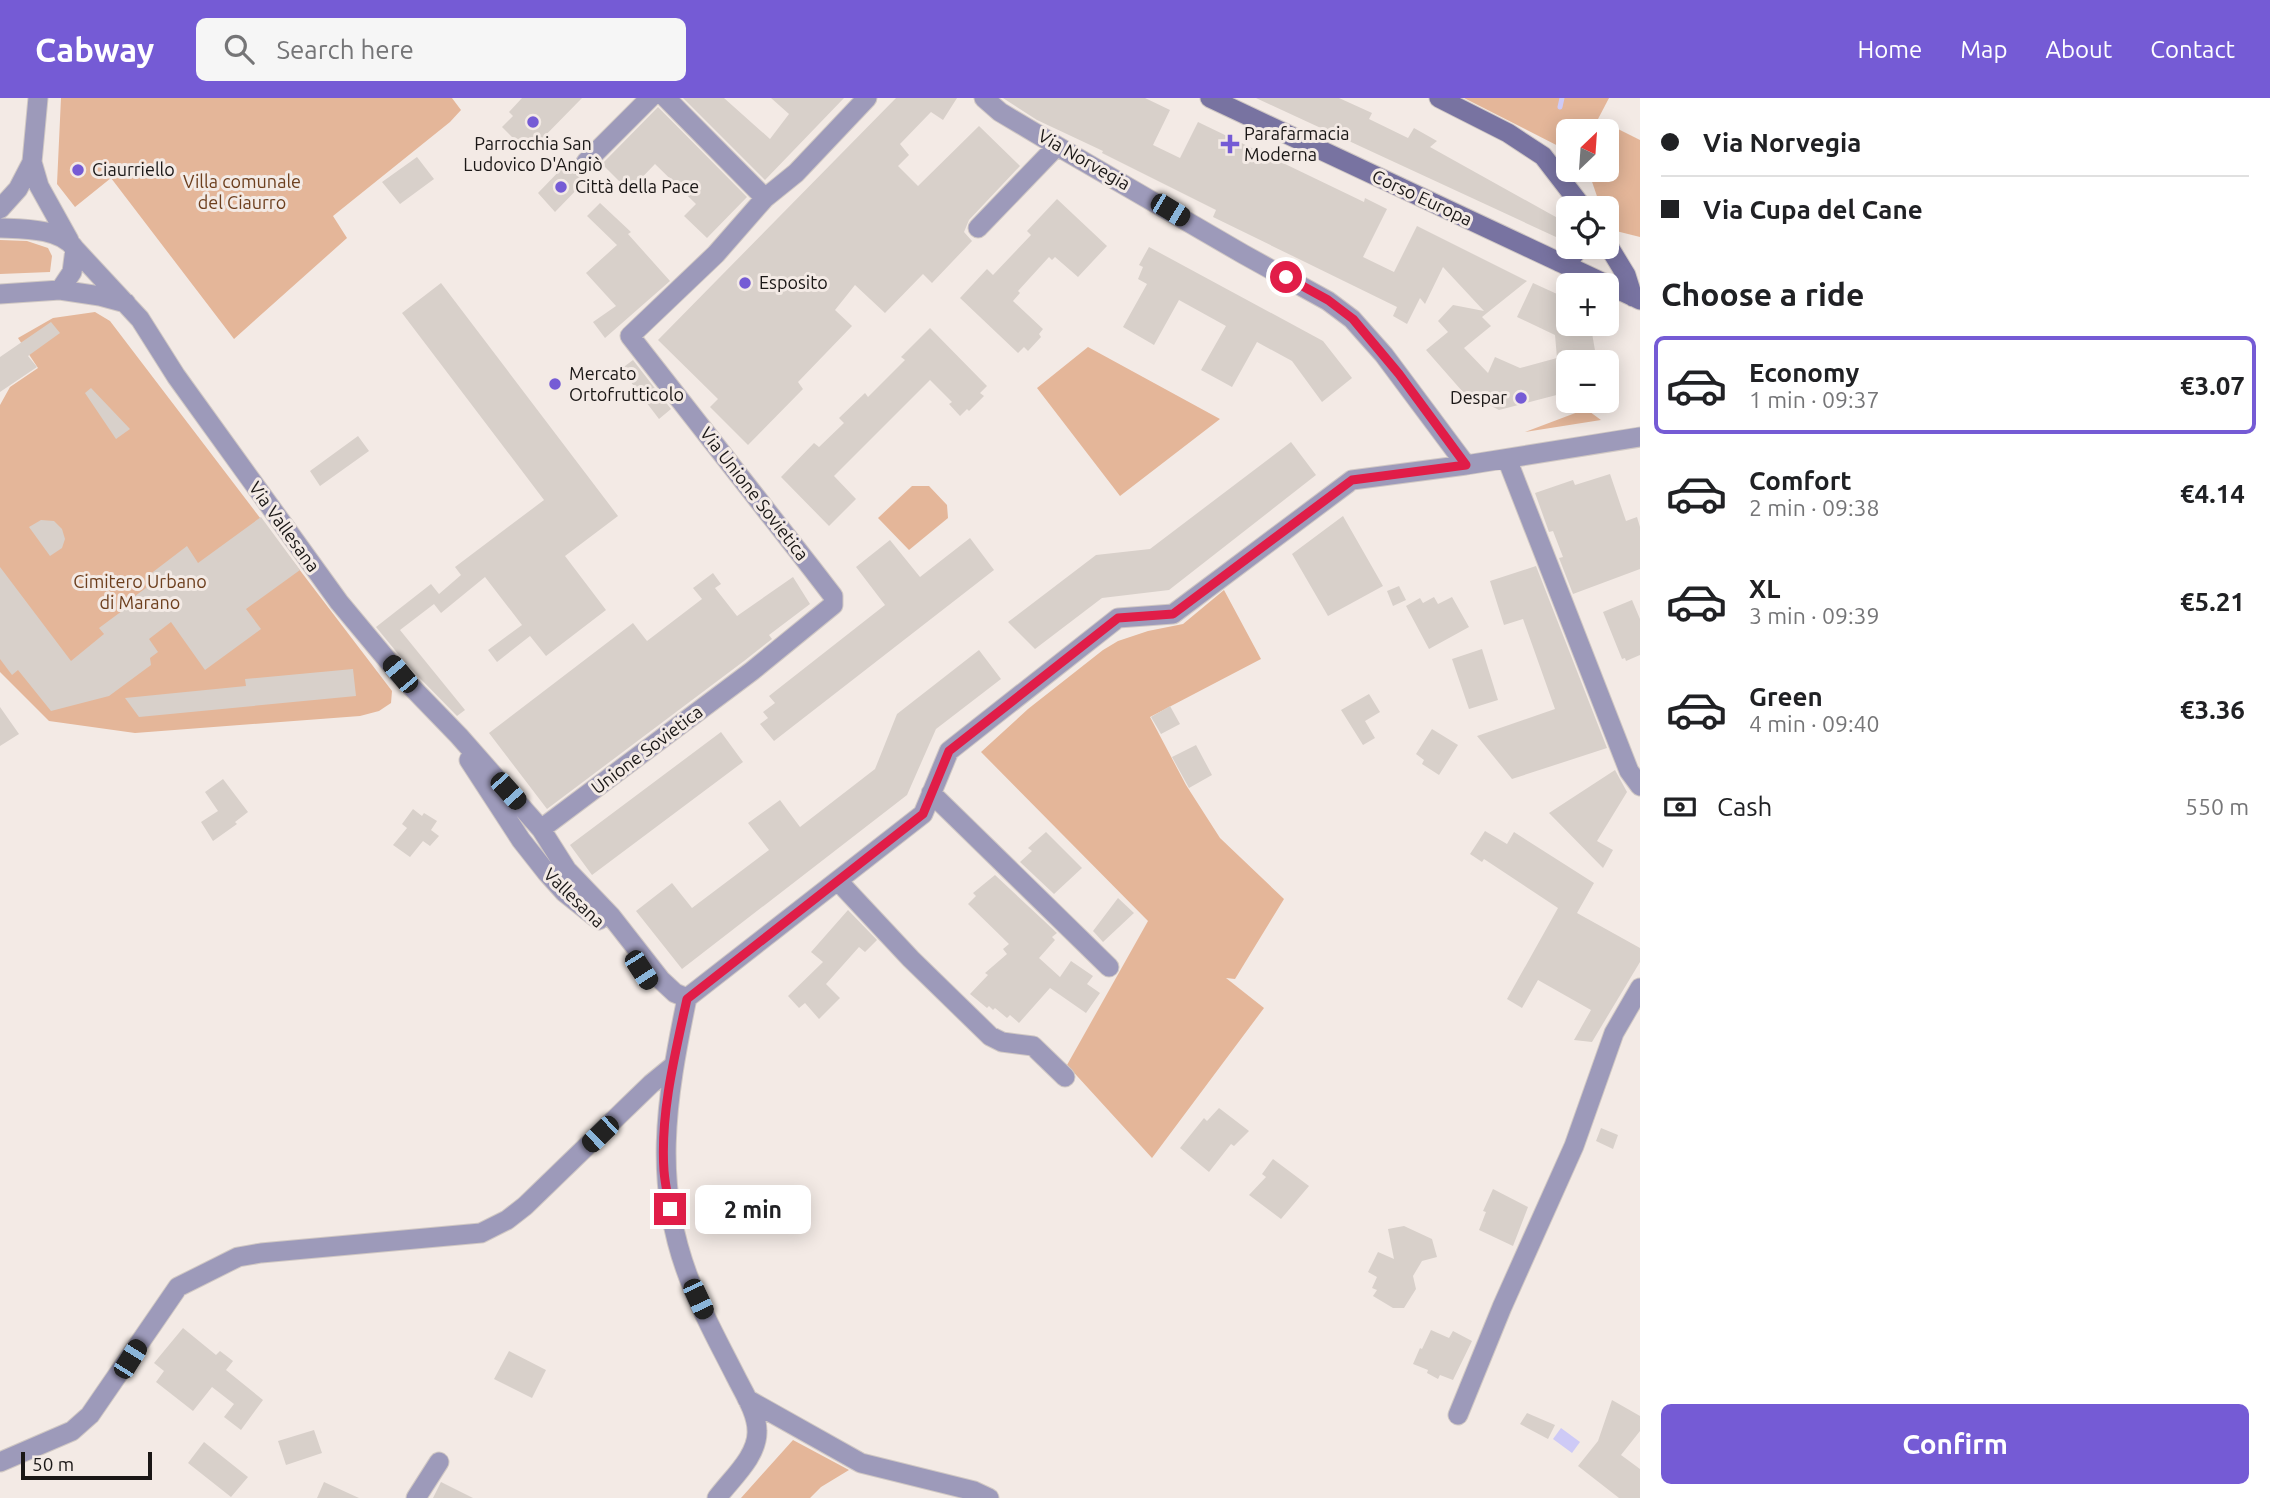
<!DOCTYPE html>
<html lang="en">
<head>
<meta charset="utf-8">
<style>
	:root { --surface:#fff; --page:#f6f6f6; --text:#202124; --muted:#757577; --line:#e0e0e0; --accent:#755bd5 }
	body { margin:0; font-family:Ubuntu,sans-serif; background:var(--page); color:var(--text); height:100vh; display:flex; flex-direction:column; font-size:26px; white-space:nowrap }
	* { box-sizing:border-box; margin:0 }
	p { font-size:23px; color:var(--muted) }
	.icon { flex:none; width:38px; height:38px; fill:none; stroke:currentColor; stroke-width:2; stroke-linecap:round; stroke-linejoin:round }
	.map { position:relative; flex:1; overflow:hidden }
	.panel { display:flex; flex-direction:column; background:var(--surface); width:630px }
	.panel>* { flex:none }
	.top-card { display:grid; align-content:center; height:154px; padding:0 21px; background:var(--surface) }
	.needle { width:46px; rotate:25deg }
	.controls { position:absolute; left:1556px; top:21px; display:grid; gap:14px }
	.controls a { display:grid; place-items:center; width:63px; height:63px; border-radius:10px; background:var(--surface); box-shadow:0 4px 18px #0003; font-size:35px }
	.scale { position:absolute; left:21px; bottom:18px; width:131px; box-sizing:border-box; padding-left:7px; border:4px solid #1a1716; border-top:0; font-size:19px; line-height:24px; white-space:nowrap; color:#1a1716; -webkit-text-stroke:5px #f3eae5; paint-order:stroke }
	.end { position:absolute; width:32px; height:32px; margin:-16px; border:9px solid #e11d48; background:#fff; box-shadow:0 0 0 4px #fff }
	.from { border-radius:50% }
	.bubble { position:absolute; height:49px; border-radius:10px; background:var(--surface); box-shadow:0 4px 18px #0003; font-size:23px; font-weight:700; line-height:49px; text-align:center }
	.car { position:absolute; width:21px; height:42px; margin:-21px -10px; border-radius:9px; box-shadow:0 0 5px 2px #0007; background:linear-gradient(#222 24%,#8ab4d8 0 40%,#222 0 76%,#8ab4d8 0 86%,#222 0) }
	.top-card b { display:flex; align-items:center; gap:24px; height:66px; font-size:26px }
	.top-card b+b { border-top:2px solid var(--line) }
	.top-card i { width:18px; height:18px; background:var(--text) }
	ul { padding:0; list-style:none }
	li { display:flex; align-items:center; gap:21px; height:98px; margin:0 14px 10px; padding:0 7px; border:4px solid transparent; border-radius:10px }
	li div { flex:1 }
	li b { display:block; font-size:26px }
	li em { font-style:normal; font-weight:700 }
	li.current { border-color:var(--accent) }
	li>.icon { width:63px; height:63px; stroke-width:1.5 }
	h2 { padding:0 21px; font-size:32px; line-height:84px }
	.pay { display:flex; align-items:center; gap:18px; height:77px; padding:0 21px; font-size:26px }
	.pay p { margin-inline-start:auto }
	.button { display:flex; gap:14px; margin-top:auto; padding:14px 21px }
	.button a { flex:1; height:80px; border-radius:10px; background:var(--accent); color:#fff; font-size:28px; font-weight:700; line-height:80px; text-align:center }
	header { display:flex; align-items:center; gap:42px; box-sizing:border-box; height:98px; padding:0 35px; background:var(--accent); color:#fff }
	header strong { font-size:33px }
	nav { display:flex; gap:38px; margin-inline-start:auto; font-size:24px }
	.search { width:490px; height:63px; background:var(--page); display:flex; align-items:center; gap:18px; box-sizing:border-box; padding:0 24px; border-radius:10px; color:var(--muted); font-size:26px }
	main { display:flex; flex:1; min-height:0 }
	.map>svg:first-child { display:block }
	.green { fill:#e4b699 }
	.water { fill:#cecaf6 }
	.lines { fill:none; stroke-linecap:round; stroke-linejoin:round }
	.stream { stroke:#cecaf6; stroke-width:5 }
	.building { fill:#d8d0ca }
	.minor-casing { stroke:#d0c8c4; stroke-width:21 }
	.secondary-casing { stroke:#d0c8c4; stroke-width:21 }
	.minor { stroke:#9d9aba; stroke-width:19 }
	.secondary { stroke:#7873a1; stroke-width:19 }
	.route { stroke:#e11d48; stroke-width:9 }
	.poi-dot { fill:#755bd5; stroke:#f3eae5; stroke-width:2.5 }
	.labels { text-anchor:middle; stroke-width:6; stroke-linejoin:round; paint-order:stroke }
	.poi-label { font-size:18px; fill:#1a1716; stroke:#f3eae5; text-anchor:start }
	.street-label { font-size:18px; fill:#1a1716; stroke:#f3eae5 }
	.park-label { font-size:18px; fill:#6d3f1e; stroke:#f3eae5 }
</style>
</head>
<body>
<header>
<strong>Cabway</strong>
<div class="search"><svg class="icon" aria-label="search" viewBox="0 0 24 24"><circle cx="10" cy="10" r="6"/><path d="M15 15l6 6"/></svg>Search here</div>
<nav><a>Home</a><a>Map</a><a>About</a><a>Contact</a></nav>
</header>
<main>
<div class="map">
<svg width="1640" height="1400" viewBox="0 0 1640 1400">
	<rect width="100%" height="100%" fill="#f3eae5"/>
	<path class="green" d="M61 0H452L461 12 450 24 333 118 347 140 234 241 111 80 75 109 57 86Z
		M1464 0H1609L1598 21 1640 42V139L1608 131 1606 110H1601L1588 72H1606V33H1568V53Z
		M0 142 27 143 48 150 52 158 50 174 0 176Z
		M95 214 110 223 392 593 391 605 379 613 360 618 135 635 49 623 0 574V307L10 289 38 270 18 240 53 220Z
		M1088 249 1220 321 1120 398 1037 290Z
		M1586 311 1601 322 1525 334Z
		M912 388H929L947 407 948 420 909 452 878 420Z
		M1224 492 1261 561 1150 619 1186 687 1220 740 1284 801 1235 881 1226 880 1264 910 1152 1060 1067 967 1148 823 981 654 1028 611 1103 552 1118 543 1148 533 1183 526Z
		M793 1342 849 1372 821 1389 810 1400H741Z"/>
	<path class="water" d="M1561 1330 1580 1344 1572 1355 1553 1341Z"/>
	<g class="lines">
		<path class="stream" d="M1560 9 1562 0"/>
	</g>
	<path class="building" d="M522 0H582L535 48 529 43 523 50 502 29 513 18 509 14Z
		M683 0H724L770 41 789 16 771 0H844L765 82Z
		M896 0H957L943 22 931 14 900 46 909 57 898 68 918 88 979 28 1020 68 969 122 964 134 972 143 932 185 923 176 885 215 855 187 835 212 852 228 798 284 803 291 748 347 710 309 718 301 658 242Z
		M1003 0H1145L1170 12 1153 47 1180 60 1198 24 1364 104 1365 100 1387 111 1363 159 1394 174 1417 128 1527 183 1482 219 1491 228 1464 250 1488 275 1495 259 1520 270 1557 260 1555 237 1517 219 1533 185 1568 201V226H1585L1592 235 1597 264H1568V294L1499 312 1462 293 1426 252 1448 234 1438 223 1453 207 1484 213 1443 169 1425 206 1420 200 1407 226 1393 218 1397 209 1213 119 1216 112 1102 55 1103 53 1037 22Z
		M1256 0H1339L1372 15 1369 21 1408 40 1414 30 1437 43 1430 49 1563 123 1556 139Z
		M658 9 747 99 707 140 684 118 696 106 655 66 629 93 602 66Z
		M417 59 434 81 400 106 382 84Z
		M566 66 584 84 555 114 538 95Z
		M1057 101 1107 148 1078 179 1055 159 1052 162 1049 159 1018 193 1020 195 1013 203 1043 231 1039 236 1041 239 1028 253 1024 249 1018 255 960 200 987 171 993 177 1031 137 1027 133Z
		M600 105 631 134 628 136 670 183 605 240 593 224 616 208 586 175 617 147 587 118Z
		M1149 149 1323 243 1352 280 1322 304 1292 263 1257 244 1232 289 1201 272 1226 228 1179 202 1154 247 1123 229 1147 186 1138 181 1143 169 1139 167Z
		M441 185 618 418 565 458 606 512 546 558 530 538 497 564 488 552 522 527 485 479 441 515 434 506 400 532 465 612 457 618 408 568 376 529 431 486 439 496 461 477 455 469 544 402 402 215Z
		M51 224 60 235 28 258 37 269 0 294V259Z
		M930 230 987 288 980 295 984 298 969 313 967 311 960 318 949 306 952 304 930 282 834 378 856 401 829 428 781 379 814 345 819 349 844 325 839 320 865 295 868 299 905 262 901 259Z
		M633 262 671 311 659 321 621 271Z
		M91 290 130 331 116 341 85 295Z
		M358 338 369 353 320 388 310 373Z
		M1291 344 1316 377 1169 492 1102 500 1035 551 1008 524 1096 457 1150 451Z
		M1610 376 1626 423 1637 419 1640 429V471L1573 496 1559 460 1563 459 1553 433 1549 434 1535 395 1573 382 1575 387Z
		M1343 418 1383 488 1328 518 1292 456Z
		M261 419 300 472 246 511 261 531 205 572 171 524 149 541 158 554 150 560 151 567 109 598 51 613 18 572 12 577 0 561V469L71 563 104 536 99 530 126 510 123 507 154 484 149 477 187 448 198 465Z
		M41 422 54 423 62 431 65 441 62 450 50 458 29 429Z
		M970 440 994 472 774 643 760 626 768 620 763 614 775 605 769 598 885 507 856 469 890 442 920 479Z
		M1536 468 1607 650 1512 681 1477 638 1555 611 1523 521 1504 527 1490 483Z
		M713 475 721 486 715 490 737 518 793 479 810 506 769 537 772 541 744 563 547 711 489 635 633 525 647 543 702 501 693 490Z
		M1399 488 1406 502 1393 508 1387 493Z
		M1434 499 1438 506 1452 499 1469 529 1429 551 1406 508 1420 500 1423 505Z
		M1632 502 1640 521V557L1626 563 1625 560 1622 561 1603 514Z
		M1482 551 1498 602 1469 611 1452 561Z
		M979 552 1001 581 936 631 907 697 682 871 636 813 672 785 692 810 769 752 748 725 780 702 800 729 875 671 897 616Z
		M353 571 356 598 139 619 125 600 246 588 245 581Z
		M1369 596 1380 614 1365 623 1375 640 1363 647 1341 612Z
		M1170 608 1180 626 1161 636 1151 619Z
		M0 609 19 636 0 648Z
		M1432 631 1458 647 1439 677 1422 666 1424 662 1416 656Z
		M721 634 743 664 592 777 570 747Z
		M1196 647 1212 677 1189 690 1172 659Z
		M1615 672 1627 694 1597 743 1613 752 1603 770 1549 715Z
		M223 681 248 714 235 724 237 726 213 743 201 724 218 713 205 694Z
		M413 711 422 718 424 715 437 723 431 732 439 738 430 748 423 743 410 759 393 747 407 730 402 726Z
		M1485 733 1507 746 1514 734 1594 785 1577 815 1640 850V864L1592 944 1574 942 1591 912 1538 882 1522 910 1507 901 1558 810 1484 761 1482 764 1470 756Z
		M1046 734 1082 770 1054 796 1020 764 1032 753 1028 750Z
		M995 777 1057 835 1052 839 1055 842 1039 860 1060 879 1071 863 1093 878 1087 886 1100 895 1086 915 1050 890 1019 925 1010 917 1007 920 995 910 993 912 989 908 987 910 970 896 988 877 985 875 1007 856 1003 851 1009 846 968 806 976 798 973 795Z
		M1118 800 1134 815 1103 844 1093 833Z
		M848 812 877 842 865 854 859 849 826 886 840 900 819 921 805 905 799 910 788 898 823 864 811 854Z
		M1219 1010 1249 1033 1234 1048 1231 1046 1209 1074 1180 1050 1204 1020 1207 1023Z
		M1601 1030 1618 1037 1613 1051 1596 1043Z
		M1273 1061 1309 1088 1281 1121 1249 1097 1266 1079 1262 1076Z
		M1493 1091 1528 1109 1513 1148 1479 1132 1486 1114 1483 1113Z
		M1404 1128 1432 1141 1437 1159 1422 1163 1413 1178 1416 1191 1404 1210H1393L1373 1198 1377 1192 1372 1190 1377 1179 1368 1174 1378 1154 1394 1161 1388 1131Z
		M183 1230 216 1257 220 1253 233 1263 226 1272 263 1302 241 1332 224 1319 234 1306 212 1289 193 1313 156 1284 164 1273 154 1265Z
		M1431 1232 1449 1240 1453 1233 1472 1243 1453 1282 1440 1277 1438 1281 1427 1275 1428 1272 1413 1266 1420 1250 1422 1251Z
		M509 1253 546 1272 532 1300 494 1281Z
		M1612 1302 1640 1318V1333L1621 1357 1640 1371V1400H1619L1578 1368 1598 1343Z
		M1527 1315 1555 1327 1548 1341 1520 1326Z
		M314 1332 322 1355 286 1367 278 1343Z
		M204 1344 248 1379 231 1399 188 1365Z
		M324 1384 359 1400H317Z
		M441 1384 473 1400H433Z"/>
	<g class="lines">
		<defs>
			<path id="minor" d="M38 0 32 64 39 88 69 142
				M666 0 765 100
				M984 0 1000 14 1057 48 1243 156 1328 203 1352 221 1384 257 1466 367
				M586 64 650 0
				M0 111 18 91 32 64
				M0 130C23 131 61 130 75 151L72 174 60 192 0 196
				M978 130 1057 48
				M75 151 140 221 176 278 339 504 399 576 459 638 541 731 567 772 611 818 661 882 675 895 687 900
				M60 192 100 198 126 205
				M1507 361 1629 673 1640 688
				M469 662 521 742 547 775 564 794 599 822
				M931 695 1109 869
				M541 731 752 573 833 507V498L813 472 630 238 716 156 765 100 796 75 867 0
				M838 783 911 861 990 938 1002 944 1033 948 1065 979
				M687 900 923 716 949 653 1118 520 1173 516 1352 382 1466 367 1640 339
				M687 900C666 1002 651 1089 692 1188 704 1219 721 1249 736 1279 744 1295 757 1315 757 1333 758 1358 731 1381 717 1400
				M747 1301 861 1365 974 1393 989 1400
				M1458 1317 1502 1209 1574 1048 1614 935 1640 890
				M0 1364 72 1333 90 1317 178 1189 238 1159 261 1155 481 1135 507 1122 525 1108 651 986 673 968
				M416 1400 439 1364"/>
			<path id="secondary" d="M1210 0 1640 202
				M1439 0 1508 35 1543 58 1583 110
				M1606 144 1626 177 1633 199
				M1559 164 1572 159 1580 149"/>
		</defs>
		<use href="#minor" class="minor-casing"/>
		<use href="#secondary" class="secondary-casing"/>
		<use href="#minor" class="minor"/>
		<use href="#secondary" class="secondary"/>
	</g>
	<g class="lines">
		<path class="route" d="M670 1111C668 1099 665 1086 664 1073 660 1016 675 956 687 901L923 716 949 653 1118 520 1173 516 1352 382 1466 367 1399 276 1353 221 1328 202 1286 179"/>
	</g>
	<g class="poi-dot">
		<circle cx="533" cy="24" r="7"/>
		<path d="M1226.5 35.5h7v7h7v7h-7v7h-7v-7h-7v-7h7z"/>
		<circle cx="78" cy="72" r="7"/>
		<circle cx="561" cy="89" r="7"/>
		<circle cx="745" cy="185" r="7"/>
		<circle cx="555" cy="286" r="7"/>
		<circle cx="1521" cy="300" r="7"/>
	</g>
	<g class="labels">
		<g class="poi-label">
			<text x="1244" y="42">Parafarmacia<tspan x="1244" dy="21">Moderna</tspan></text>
			<text x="533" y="52" text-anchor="middle">Parrocchia San<tspan x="533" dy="21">Ludovico D'Angiò</tspan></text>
			<text x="92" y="78">Ciaurriello</text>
			<text x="575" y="95">Città della Pace</text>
			<text x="759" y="191">Esposito</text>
			<text x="569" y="282">Mercato<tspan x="569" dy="21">Ortofrutticolo</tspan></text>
			<text x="1507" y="306" text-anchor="end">Despar</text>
		</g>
		<g class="street-label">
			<text transform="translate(1084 62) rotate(30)" y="6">Via Norvegia</text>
			<text transform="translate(1422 100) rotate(25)" y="6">Corso Europa</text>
			<text transform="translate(754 396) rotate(52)" y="6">Via Unione Sovietica</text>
			<text transform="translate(284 429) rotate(54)" y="6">Via Vallesana</text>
			<text transform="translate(647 652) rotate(-37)" y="6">Unione Sovietica</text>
			<text transform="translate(574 800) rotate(44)" y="6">Vallesana</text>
		</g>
		<g class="park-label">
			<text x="242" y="90">Villa comunale<tspan x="242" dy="21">del Ciaurro</tspan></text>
			<text x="140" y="490">Cimitero Urbano<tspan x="140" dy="21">di Marano</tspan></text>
		</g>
	</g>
</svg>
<div class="controls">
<a><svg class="needle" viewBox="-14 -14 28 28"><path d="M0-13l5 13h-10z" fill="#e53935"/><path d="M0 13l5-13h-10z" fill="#757577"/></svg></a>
<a><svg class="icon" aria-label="locate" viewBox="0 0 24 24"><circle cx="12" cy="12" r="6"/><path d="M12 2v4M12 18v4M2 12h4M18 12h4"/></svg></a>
<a>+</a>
<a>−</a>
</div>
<div class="scale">50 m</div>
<i class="end from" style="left:1286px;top:179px"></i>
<i class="end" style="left:670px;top:1111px"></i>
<div class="bubble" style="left:695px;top:1087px;width:116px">2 min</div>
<i class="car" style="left:1170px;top:112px;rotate:121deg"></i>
<i class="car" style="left:400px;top:576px;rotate:320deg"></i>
<i class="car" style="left:508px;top:693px;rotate:138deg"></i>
<i class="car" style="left:641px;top:872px;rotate:147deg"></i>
<i class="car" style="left:600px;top:1036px;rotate:226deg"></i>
<i class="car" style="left:698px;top:1201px;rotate:155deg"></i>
<i class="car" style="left:130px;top:1261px;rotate:32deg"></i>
</div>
<section class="panel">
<div class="top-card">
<b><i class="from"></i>Via Norvegia</b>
<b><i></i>Via Cupa del Cane</b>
</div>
<h2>Choose a ride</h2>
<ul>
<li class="current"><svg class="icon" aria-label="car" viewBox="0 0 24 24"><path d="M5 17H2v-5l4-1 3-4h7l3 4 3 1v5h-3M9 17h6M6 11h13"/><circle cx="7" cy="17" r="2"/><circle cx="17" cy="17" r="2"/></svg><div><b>Economy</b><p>1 min · 09:37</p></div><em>€3.07</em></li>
<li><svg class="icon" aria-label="car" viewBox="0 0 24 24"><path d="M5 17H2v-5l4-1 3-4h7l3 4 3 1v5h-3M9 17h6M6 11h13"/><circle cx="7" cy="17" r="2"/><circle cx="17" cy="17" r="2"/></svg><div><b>Comfort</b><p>2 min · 09:38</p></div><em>€4.14</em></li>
<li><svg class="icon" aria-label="car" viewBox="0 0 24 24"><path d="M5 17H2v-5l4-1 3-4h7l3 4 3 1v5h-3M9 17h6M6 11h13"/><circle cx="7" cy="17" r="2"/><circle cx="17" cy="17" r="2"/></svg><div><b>XL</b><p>3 min · 09:39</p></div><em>€5.21</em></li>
<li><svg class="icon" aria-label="car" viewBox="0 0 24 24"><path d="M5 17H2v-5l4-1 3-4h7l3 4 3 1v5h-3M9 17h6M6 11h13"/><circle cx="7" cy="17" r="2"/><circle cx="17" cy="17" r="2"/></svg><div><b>Green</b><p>4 min · 09:40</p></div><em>€3.36</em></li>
</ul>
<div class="pay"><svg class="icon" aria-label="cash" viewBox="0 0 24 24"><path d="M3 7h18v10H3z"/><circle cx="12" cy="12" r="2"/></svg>Cash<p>550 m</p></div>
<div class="button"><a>Confirm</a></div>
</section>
</main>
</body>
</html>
